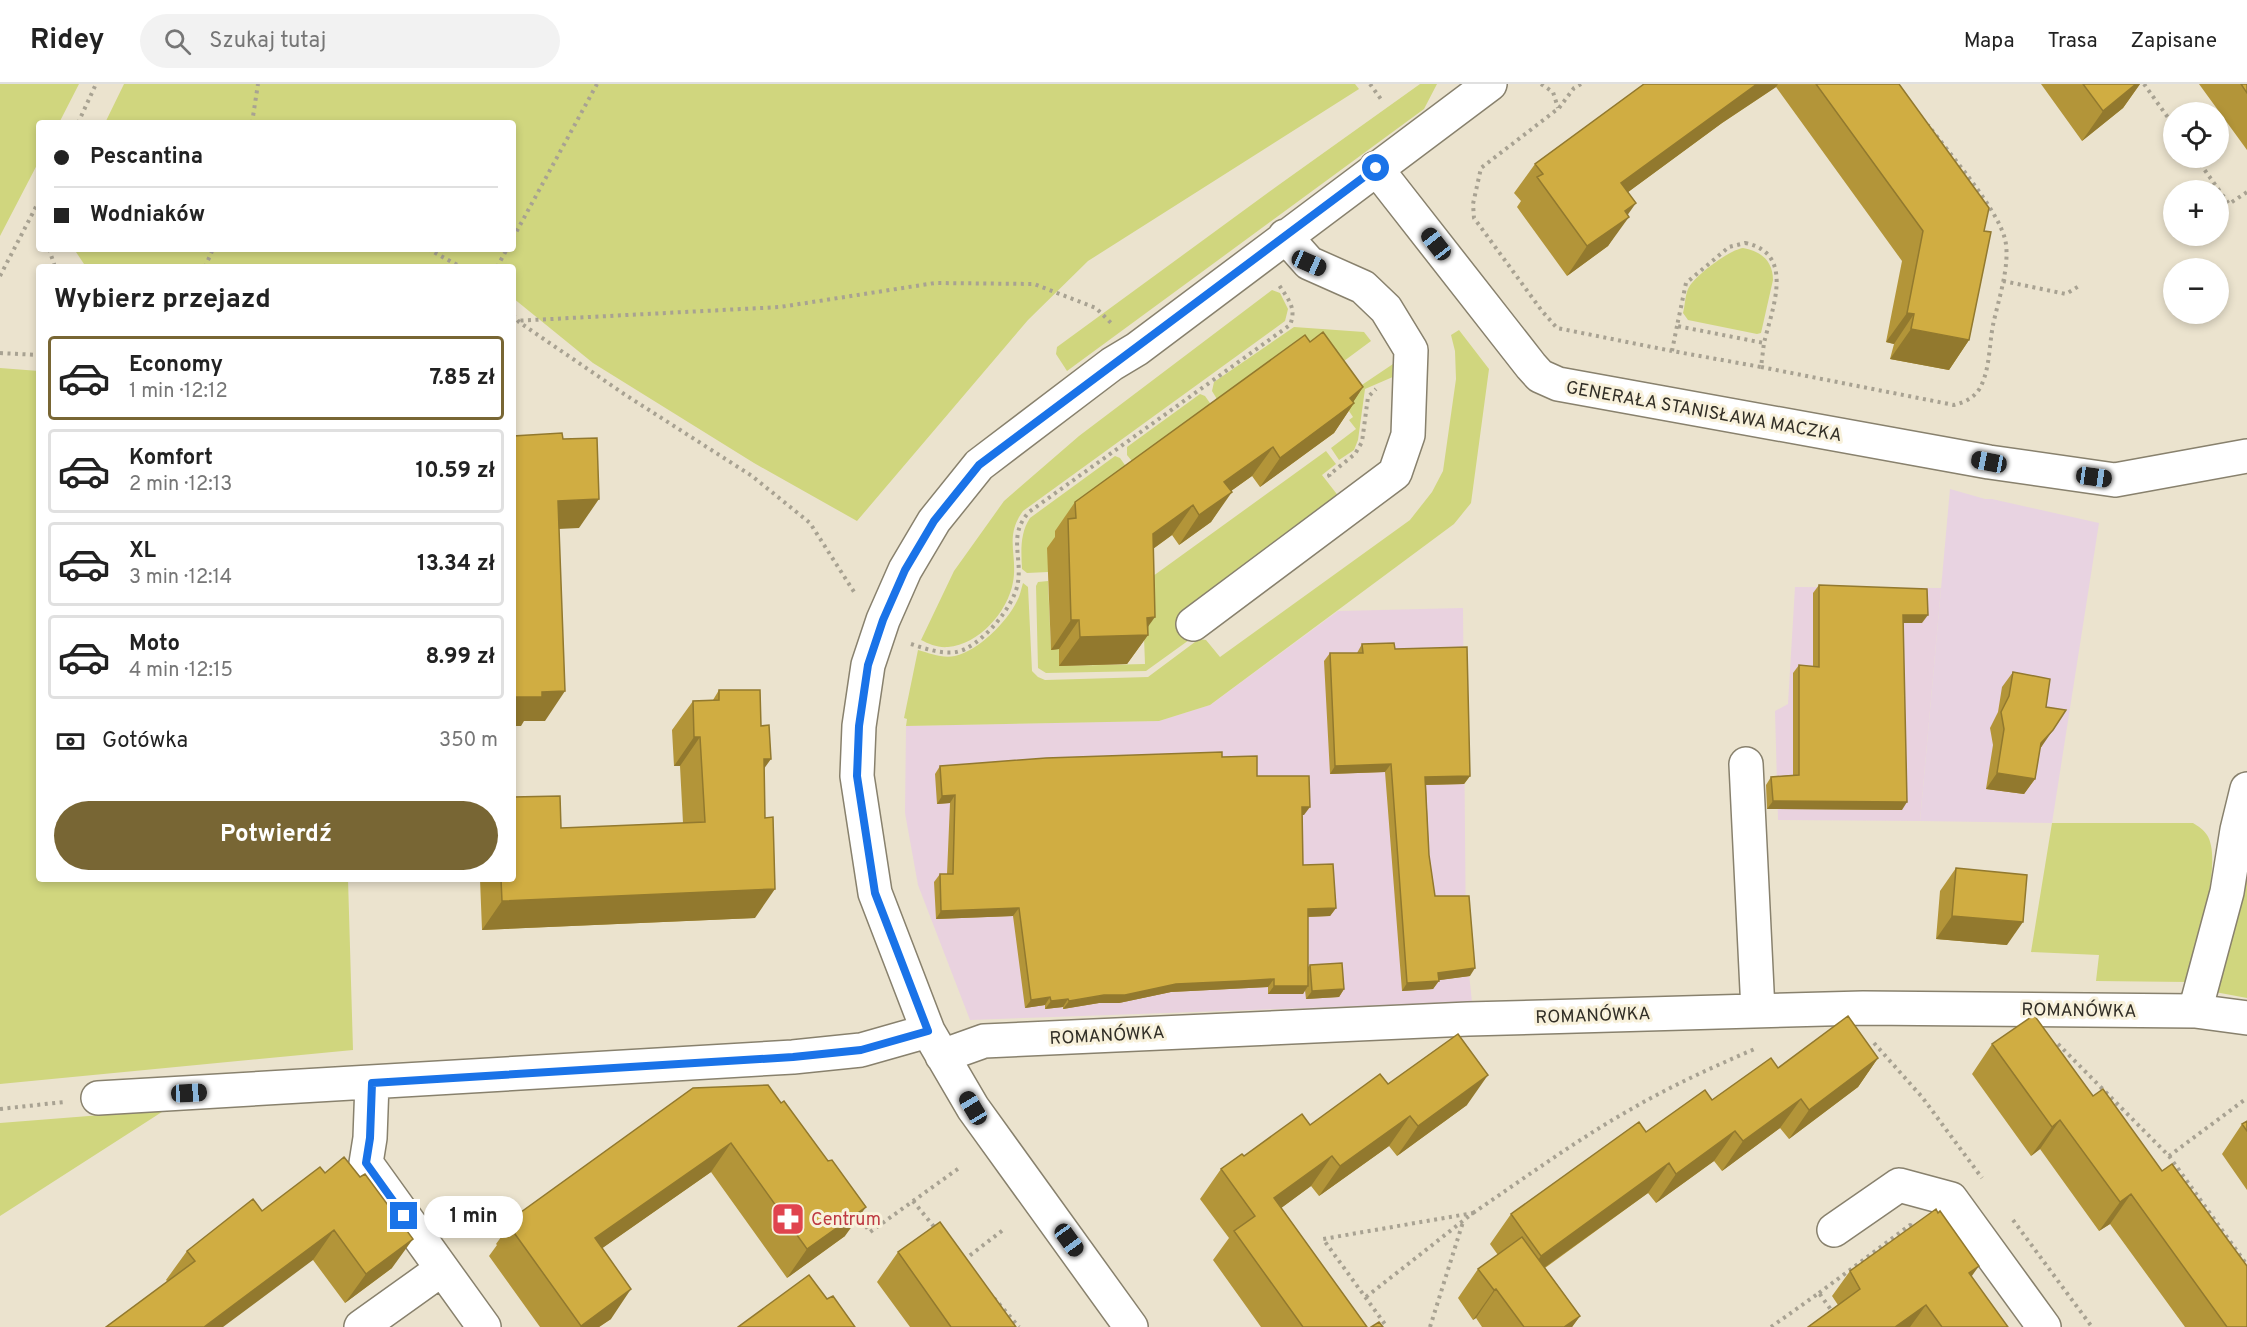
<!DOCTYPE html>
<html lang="pl">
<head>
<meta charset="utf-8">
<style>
	:root { --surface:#fff; --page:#f2f2f2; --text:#222; --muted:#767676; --line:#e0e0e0; --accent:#786634 }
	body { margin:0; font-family:Overpass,sans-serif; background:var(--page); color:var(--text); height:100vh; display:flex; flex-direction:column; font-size:22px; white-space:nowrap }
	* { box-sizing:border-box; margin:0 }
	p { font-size:20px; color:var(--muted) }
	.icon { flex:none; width:33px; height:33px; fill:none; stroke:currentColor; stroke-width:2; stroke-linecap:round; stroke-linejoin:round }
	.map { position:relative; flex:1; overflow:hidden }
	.drawer { position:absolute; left:36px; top:180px; width:480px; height:618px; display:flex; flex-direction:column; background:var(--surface); border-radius:6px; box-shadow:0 3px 9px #0003 }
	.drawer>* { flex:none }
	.hud { position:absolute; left:36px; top:36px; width:480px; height:132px; border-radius:6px; box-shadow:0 3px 9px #0003; display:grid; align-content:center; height:132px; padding:0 18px; background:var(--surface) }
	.fabs { position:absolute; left:2163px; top:18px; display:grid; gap:12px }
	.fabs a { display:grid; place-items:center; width:66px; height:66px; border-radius:50%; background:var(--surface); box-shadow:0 3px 9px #0003; font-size:30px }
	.end { position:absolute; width:27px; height:27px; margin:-14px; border:8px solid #1a73e8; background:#fff; box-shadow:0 0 0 3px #fff }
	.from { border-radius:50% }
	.bubble { position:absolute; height:42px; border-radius:21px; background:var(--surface); box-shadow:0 3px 9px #0003; font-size:20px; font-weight:700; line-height:42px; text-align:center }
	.car { position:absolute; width:18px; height:36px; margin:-18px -9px; border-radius:8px; box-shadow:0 0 4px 2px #0007; background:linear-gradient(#222 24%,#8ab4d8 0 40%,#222 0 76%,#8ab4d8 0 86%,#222 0) }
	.hud b { display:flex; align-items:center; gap:21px; height:57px; font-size:22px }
	.hud b+b { border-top:2px solid var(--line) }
	.hud i { width:15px; height:15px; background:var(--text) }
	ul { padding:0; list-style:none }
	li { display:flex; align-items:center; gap:18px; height:84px; margin:0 12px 9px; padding:0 6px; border:3px solid var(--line); border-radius:6px }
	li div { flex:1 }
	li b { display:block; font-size:22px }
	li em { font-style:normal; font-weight:700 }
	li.active { border-color:var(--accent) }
	li>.icon { width:54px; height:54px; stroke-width:1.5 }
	h2 { padding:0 18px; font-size:27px; line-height:72px }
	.pay { display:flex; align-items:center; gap:15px; height:66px; padding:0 18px; font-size:22px }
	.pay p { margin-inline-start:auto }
	.primary-button { display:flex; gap:12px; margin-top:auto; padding:12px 18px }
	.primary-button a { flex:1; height:69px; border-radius:36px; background:var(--accent); color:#fff; font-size:24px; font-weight:700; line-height:69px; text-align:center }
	header { display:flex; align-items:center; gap:36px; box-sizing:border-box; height:84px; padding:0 30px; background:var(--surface); border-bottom:2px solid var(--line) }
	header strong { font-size:28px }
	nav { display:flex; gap:33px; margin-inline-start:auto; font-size:21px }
	.search { width:420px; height:54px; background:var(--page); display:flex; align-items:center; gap:15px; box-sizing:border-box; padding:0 21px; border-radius:33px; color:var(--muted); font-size:22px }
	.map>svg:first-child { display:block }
	.industrial { fill:#e9d2df }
	.education { fill:#e8d3e1 }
	.green { fill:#d0d67e }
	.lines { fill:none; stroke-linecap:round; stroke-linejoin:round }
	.minor-casing { stroke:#88816d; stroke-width:36 }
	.path { stroke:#a8a292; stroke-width:4; stroke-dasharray:3 4.5; stroke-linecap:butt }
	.minor { stroke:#fff; stroke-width:33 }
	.wall { fill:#b39539 }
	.shaded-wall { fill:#92792e }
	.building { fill:#d0ad42; stroke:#92792e; stroke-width:1.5 }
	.route { stroke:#1a73e8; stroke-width:8 }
	.labels { text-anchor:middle; stroke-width:6; stroke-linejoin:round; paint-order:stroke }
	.street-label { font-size:18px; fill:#312e26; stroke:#f8f1db }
	.health-label { font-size:18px; fill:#be3a42; stroke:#f8f1db; text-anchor:start }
</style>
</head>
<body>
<header>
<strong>Ridey</strong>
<div class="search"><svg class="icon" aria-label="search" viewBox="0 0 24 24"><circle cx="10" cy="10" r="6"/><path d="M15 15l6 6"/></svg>Szukaj tutaj</div>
<nav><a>Mapa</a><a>Trasa</a><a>Zapisane</a></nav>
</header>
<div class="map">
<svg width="2247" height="1243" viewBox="0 0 2247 1243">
	<rect width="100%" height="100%" fill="#ebe3ce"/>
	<path class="industrial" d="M1795 503 1941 504 1920 737 1778 736 1775 627 1788 620Z
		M1463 524 1466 861 1472 918 970 936 918 801 905 729 906 642 1159 637 1210 621 1338 527Z"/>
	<path class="education" d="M1950 405 1985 415H1992L2099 439 2052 739 1920 737Z"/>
	<path class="green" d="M0 0H79L59 39H39V77L0 152Z
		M124 0H1355L1359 5 1088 177 1028 236 857 437 754 379 593 279 513 214V183H86L74 165H513V39H105Z
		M1420 0H1437L1424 25 1067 287 1056 270 1057 263 1280 100Z
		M1743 164C1761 167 1773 177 1773 196L1761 249 1757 250 1688 236 1683 229C1685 222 1685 212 1688 205 1694 192 1729 166 1743 164Z
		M1272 206 1280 209 1288 225 1285 237 1023 427C1004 453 1018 471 1013 498 1008 528 978 561 948 563 938 564 929 560 921 556L954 487 1004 417 1079 352Z
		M1294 243 1364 248 1371 257 1317 297 1223 325 1212 307 1214 298Z
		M1459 246 1489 285 1471 419 1454 440 1210 621 1159 637 906 642 907 635 904 634 918 566C929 569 943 575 955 572 978 567 1007 538 1017 517 1020 512 1021 505 1023 499L1028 503 1032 587 1038 593 1045 596 1148 593 1199 555 1206 556 1220 573 1410 436 1432 408 1443 387 1456 295 1455 267 1451 251Z
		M1393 280H1397L1402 289 1365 305 1358 356 1354 366 1339 376 1331 364 1356 345 1349 336 1353 333 1341 315Z
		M0 284 39 287V795H348L353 966 0 1000Z
		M1200 310 1205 312 1217 329 1139 386 1127 371V363Z
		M1326 367 1336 380 1322 391 1343 418 1196 551 1146 587 1046 589 1038 584 1036 502 1038 498 1048 497 1051 565H1059V582L1145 580 1142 500Z
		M1115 372 1120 374 1132 391 1055 464 1048 488 1027 489 1022 485C1021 467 1020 449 1030 434Z
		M2052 739H2193C2198 742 2204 746 2207 751 2224 777 2195 866 2188 898L2096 897 2099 871 2031 868Z
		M2247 777V914L2215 908Z
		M165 1026 0 1132V1039Z"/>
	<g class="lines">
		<defs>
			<path id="minor" d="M1376 84 1531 282 1540 292 1558 300 1989 378 2115 396 2247 372
				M1193 540 1395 389 1408 351 1411 266 1386 225 1363 203 1309 179 1285 152
				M1746 680 1758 927
				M2195 927 2227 808 2237 746 2247 705
				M942 972 984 957 1468 935 1863 924 2195 927 2247 934
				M372 999 370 1054 366 1079 484 1243
				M98 1014 793 973 861 966 928 947
				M1834 1146 1899 1101 1951 1115 2044 1243
				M361 1243 442 1185
				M1131 1243 973 1024 928 947 875 809 857 692 859 642 868 581 883 536 905 486 934 437 979 381 1112 280 1137 265 1490 0"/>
		</defs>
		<use href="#minor" class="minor-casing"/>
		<path class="path" d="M1370 0 1383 18
			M1541 0 1553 8 1558 24
			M1581 0 1574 4 1559 24 1481 84 1473 120 1474 134 1542 227 1557 244 1672 267
			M2144 0 2174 42
			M78 39 96 0
			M252 39 258 0
			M2218 41 2226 37
			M2196 74 2229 120 2247 108
			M513 154 597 0
			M1745 159C1796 169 1772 225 1764 259L1677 242 1686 199 1729 163Z
			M49 165 55 183
			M428 165 461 183
			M205 183 213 165
			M497 183 507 165
			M0 192 39 117
			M2003 197 2066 210 2079 202
			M513 230 519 238 624 310 752 392 810 439 856 511
			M513 237 780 223 935 199 1034 200 1096 224 1113 241
			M1677 242 1672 267 1761 283 1764 259
			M0 269 39 271
			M1761 283 1954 321C1965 318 1974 314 1980 304 1990 285 1989 262 1993 241 1998 217 2011 180 2005 155 1997 124 1949 69 1928 41
			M1330 393 1329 391 1355 370 1362 358 1368 313 1376 305
			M911 560C926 565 941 570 956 568 980 564 1015 522 1018 498 1022 472 1008 451 1029 428L1290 241C1297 224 1288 215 1279 201
			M1874 959 1922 1013 1982 1094
			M2058 960 2169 1072 2247 1014
			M0 1025 64 1018
			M2169 1072 2247 1181
			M913 1117 935 1144
			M1473 1129C1526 1093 1578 1055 1633 1024 1673 1001 1715 982 1757 964
			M857 1130 870 1148 959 1084
			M2013 1136 2092 1243
			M964 1176 1003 1146
			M1819 1209 1910 1141 1912 1142
			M1366 1213 1473 1129 1323 1155 1387 1243
			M994 1214 1019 1243
			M1430 1243 1463 1138
			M1771 1243 1819 1209 1834 1230"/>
		<use href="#minor" class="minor"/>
	</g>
	<path class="wall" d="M1644 0H1899L1984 147 1969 256 1949 286 1890 275 1894 260 1886 258 1902 177 1776 3 1722 39 1628 108V131L1608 162 1567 192 1517 123 1521 117 1514 109 1535 80Z
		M2041 0H2140L2123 24 2082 57Z
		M2199 0H2247V66Z
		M1310 258 1363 303 1353 318 1354 319 1334 349 1260 403 1252 392 1231 407 1211 438 1179 461 1172 451 1153 465 1148 551 1127 580 1059 582V565L1051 566 1047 464 1055 453V447L1075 418Z
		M1819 501 1922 539H1903L1902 726 1767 725 1766 701 1771 693 1793 691V589L1799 581 1813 583V509Z
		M1362 560 1395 565 1470 692 1464 700 1426 701 1429 771 1435 812 1470 892 1439 896 1433 905 1402 907 1385 688 1330 690 1324 577 1330 569H1357Z
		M2013 588 2046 623 2042 662 2040 665 2035 695 2024 710 1986 705 1993 661 1990 644 1998 628 2002 603Z
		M719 606 761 642 764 684 755 834 482 846 480 795H513L561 744 683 739 680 682H674L672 646 693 617 713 616Z
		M1222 673 1257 692 1304 731H1302L1303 781 1336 824 1330 832 1308 833V883L1310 881 1344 905 1339 913 1306 915 1305 906 1303 910H1268V903L1171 908 1119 919H1099L1063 925V923L1045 925V921L1025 924 1013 832 936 835 934 798 940 790H947L950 719 937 720 935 690 940 682Z
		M1956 784 2007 861 1936 855 1940 807Z
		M1992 960 2093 1012 2162 1087 2247 1243H2185L2110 1140 2099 1147 2040 1065 2031 1072 1972 990Z
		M1878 974 1858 1003 1789 1055 1780 1044 1722 1087 1714 1077 1656 1119 1648 1109 1545 1184 1580 1232 1572 1243H1482L1476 1234 1473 1236 1458 1214 1478 1185 1498 1171 1490 1160 1511 1130 1646 1048 1778 984Z
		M1388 1000 1467 1021 1397 1072 1389 1062 1319 1112 1311 1102 1281 1124 1367 1243H1261L1213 1176 1229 1154 1200 1115 1221 1085 1244 1072 1310 1041Z
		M693 1004 845 1152 787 1194 711 1088 602 1164 611 1235 599 1243H540L489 1172 497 1161 496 1160 517 1131Z
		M2247 1037V1106L2222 1070 2242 1040Z
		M325 1089 360 1093 392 1184 345 1219 313 1176 167 1197 166 1196 187 1167 262 1127Z
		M898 1168 1016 1243H910L877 1198Z
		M1850 1187 1971 1193 2008 1243H1808L1838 1221 1832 1212Z"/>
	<path class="shaded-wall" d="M1757 0H1778L1776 3 1722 39 1601 128 1621 99Z
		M2136 0H2140L2123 24 2082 57 2103 27Z
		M1636 119 1624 136 1629 133 1608 162 1567 192 1587 162 1625 127Z
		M1907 229 1914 230 1894 260 1886 258Z
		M1911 245 1969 256 1949 286 1890 275Z
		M1363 303 1350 323 1354 319 1334 349 1260 403 1280 374 1350 314Z
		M1273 363 1252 392 1203 427 1224 398Z
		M1232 408 1211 438 1179 461 1199 431Z
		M599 415 579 444 537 446 558 417Z
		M1193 421 1172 451 1132 480 1153 450Z
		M1903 531H1928L1922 539H1897Z
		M1155 533 1142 551H1148L1127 580 1059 582 1080 553 1147 534Z
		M1071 536H1079L1059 565 1051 566Z
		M565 607 545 637H524L521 642H513V613L542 608Z
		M2053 646 2042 662 2030 675 2041 659Z
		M694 653H700L680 682H674Z
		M764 675H771L750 704Z
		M1391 680 1385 688 1330 690 1335 682Z
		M1997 689 2035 695 2024 710 1986 705Z
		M1470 692 1464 700 1420 701 1425 693Z
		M955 711 950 719 937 720 942 712Z
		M1773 717 1907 718 1902 726 1767 725Z
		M1302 723H1310L1304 731H1297Z
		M775 805 755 834 482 846 502 817Z
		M1019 824 1013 832 936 835 941 827Z
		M1336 824 1330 832 1303 833 1308 825Z
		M1952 832 2023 838 2007 861 1936 855Z
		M1475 884 1470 892 1433 897 1438 889Z
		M1274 895 1268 903 1171 908 1119 919H1099L1063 925 1069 917 1176 900Z
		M1439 897 1433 905 1402 907 1407 899Z
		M1274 902H1308L1303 910H1268Z
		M1344 905 1339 913 1306 915 1312 907Z
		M1050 913 1045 921 1025 924 1031 916Z
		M1068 915 1063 923 1045 925 1051 917Z
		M1878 974 1858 1003 1789 1055 1809 1026Z
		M1488 991 1467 1021 1397 1072 1418 1042Z
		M1801 1015 1780 1044 1722 1087 1743 1057Z
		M1410 1032 1389 1062 1319 1112 1340 1082Z
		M2060 1036 2040 1065 2031 1072 2052 1043Z
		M1735 1047 1714 1077 1656 1119 1676 1090Z
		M731 1059 711 1088 574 1184 595 1154Z
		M1332 1072 1311 1102 1254 1144 1274 1114Z
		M1669 1079 1648 1109 1520 1201 1541 1172Z
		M2131 1110 2110 1140 2099 1147 2120 1118Z
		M866 1123 845 1152 787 1194 807 1165Z
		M334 1146 313 1176 223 1243H204Z
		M413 1155 392 1184 345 1219 366 1190Z
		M1979 1182 1961 1207 1969 1189Z
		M631 1205 611 1235 599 1243H580Z
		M1496 1205 1476 1234 1473 1236 1494 1206Z
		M1926 1221 1910 1243H1895Z
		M1580 1232 1572 1243H1564Z"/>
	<path class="building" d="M1644 0H1757L1621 99 1636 119 1625 127 1629 133 1587 162 1537 93 1543 90 1535 80Z
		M1816 0H1899L1989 124 1984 147 1991 148 1969 256 1911 245 1914 230 1907 229 1923 147Z
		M2083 0H2136L2103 27Z
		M2241 0H2247V9Z
		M1323 248 1363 303 1350 314 1354 319 1280 374 1273 363 1224 398 1232 408 1199 431 1193 421 1153 450 1155 533 1147 534 1148 551 1080 553 1079 536H1071L1068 435 1076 434 1075 418 1305 251 1310 258Z
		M562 349 563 355 597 354 599 415 558 417 565 607 542 608V613H513V352Z
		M1819 501 1927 505 1928 531H1903L1907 718 1773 717 1771 693 1799 691V581L1819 583Z
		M1394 559 1395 565 1467 563 1470 692 1425 693 1429 771 1435 812H1469L1475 884 1438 889 1439 897 1407 899 1391 680 1335 682 1330 569H1363L1362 560Z
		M2013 588 2050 595 2046 623 2066 626 2053 646 2041 659 2035 695 1997 689 2004 645 2001 628 2009 612Z
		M719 606H760L761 642 769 641 771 675H764L765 734 773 733 775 805 502 817 501 795H513V713L560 712 561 744 705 738 700 653H694L693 617 719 616Z
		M1222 668V673L1257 672V692H1309L1310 723H1302L1303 781 1333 780 1336 824 1308 825V902H1274V895L1241 897 1176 900 1125 911H1104L1069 917 1068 915 1051 917 1050 913 1031 916 1019 824 941 827 940 790H953L955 711 942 712 940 682 1046 674Z
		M1956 784 2027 791 2023 838 1952 832Z
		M1342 879 1344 905 1312 907 1310 881Z
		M2034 931 2093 1012 2103 1005 2162 1087 2172 1080 2247 1182V1243H2227L2131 1110 2120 1118 2060 1036 2052 1043 1992 960Z
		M1848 932 1878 974 1809 1026 1801 1015 1743 1057 1735 1047 1676 1090 1669 1079 1541 1172 1511 1130 1639 1038 1646 1048 1705 1006 1712 1016 1771 974 1778 984Z
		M1458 950 1488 991 1418 1042 1410 1032 1340 1082 1332 1072 1274 1114 1367 1243H1303L1234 1147 1255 1132 1221 1085 1242 1070 1244 1072 1302 1030 1310 1041 1380 990 1388 1000Z
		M768 1001 781 1019 784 1017 828 1077 832 1076 866 1123 807 1165 731 1059 595 1154 631 1205 581 1242 510 1143 519 1135 517 1131 693 1004Z
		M2247 1037V1047L2242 1040Z
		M344 1073 360 1093 365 1090 413 1155 366 1190 334 1146 204 1243H106L195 1177 187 1167 253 1115 262 1127 320 1083 325 1089Z
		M1936 1125 1938 1129 1940 1127 1979 1182 1969 1189 2008 1243H1942L1926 1221 1895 1243H1808L1860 1205 1850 1187Z
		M940 1138 1016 1243H951L898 1168Z
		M1522 1153 1580 1232 1564 1243H1524L1496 1205 1494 1206 1478 1185Z
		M809 1191 827 1215 833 1212 855 1243H738Z
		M1379 1238 1383 1243H1371Z"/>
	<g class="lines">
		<path class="route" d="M404 1132 366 1079 370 1054 372 999 793 973 861 966 928 947 875 809 857 692 859 642 868 581 883 536 905 486 934 437 979 381 1376 84"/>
	</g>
	<defs>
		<symbol id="pharmacy-square" viewBox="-11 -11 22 22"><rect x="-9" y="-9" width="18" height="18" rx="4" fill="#e0444e" stroke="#f8f1db"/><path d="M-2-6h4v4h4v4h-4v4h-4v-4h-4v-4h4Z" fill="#fff"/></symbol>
	</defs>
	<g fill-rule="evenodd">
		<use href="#pharmacy-square" x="769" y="1116" width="38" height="38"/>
	</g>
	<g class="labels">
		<g class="street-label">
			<text transform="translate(1704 327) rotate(10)" y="6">GENERAŁA STANISŁAWA MACZKA</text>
			<text transform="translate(2079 926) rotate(1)" y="6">ROMANÓWKA</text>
			<text transform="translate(1593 931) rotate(-2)" y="6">ROMANÓWKA</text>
			<text transform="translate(1107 951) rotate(-3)" y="6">ROMANÓWKA</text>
		</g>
		<g class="health-label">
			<text x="811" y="1141">Centrum</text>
		</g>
	</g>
</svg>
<div class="fabs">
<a><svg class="icon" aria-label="locate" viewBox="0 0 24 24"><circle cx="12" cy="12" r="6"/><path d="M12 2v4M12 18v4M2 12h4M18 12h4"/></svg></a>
<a>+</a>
<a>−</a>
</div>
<i class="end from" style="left:1376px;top:84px"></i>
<i class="end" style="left:404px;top:1132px"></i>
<div class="bubble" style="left:424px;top:1112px;width:99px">1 min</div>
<i class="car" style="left:1436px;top:160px;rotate:322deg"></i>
<i class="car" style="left:1309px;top:179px;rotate:114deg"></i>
<i class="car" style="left:1989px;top:378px;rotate:281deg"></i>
<i class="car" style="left:2094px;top:393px;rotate:98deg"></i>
<i class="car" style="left:189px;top:1009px;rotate:87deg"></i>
<i class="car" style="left:973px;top:1024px;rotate:329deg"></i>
<i class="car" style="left:1069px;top:1156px;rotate:144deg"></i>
<div class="hud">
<b><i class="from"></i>Pescantina</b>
<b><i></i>Wodniaków</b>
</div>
<section class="drawer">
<h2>Wybierz przejazd</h2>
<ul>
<li class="active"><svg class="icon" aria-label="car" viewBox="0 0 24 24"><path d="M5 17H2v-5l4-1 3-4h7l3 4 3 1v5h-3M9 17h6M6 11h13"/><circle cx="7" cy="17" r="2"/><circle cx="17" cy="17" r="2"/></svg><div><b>Economy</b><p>1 min · 12:12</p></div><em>7.85 zł</em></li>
<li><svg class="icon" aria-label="car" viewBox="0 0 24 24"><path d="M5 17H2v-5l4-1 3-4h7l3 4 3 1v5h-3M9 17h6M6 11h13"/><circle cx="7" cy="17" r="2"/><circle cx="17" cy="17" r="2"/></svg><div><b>Komfort</b><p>2 min · 12:13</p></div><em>10.59 zł</em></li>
<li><svg class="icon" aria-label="car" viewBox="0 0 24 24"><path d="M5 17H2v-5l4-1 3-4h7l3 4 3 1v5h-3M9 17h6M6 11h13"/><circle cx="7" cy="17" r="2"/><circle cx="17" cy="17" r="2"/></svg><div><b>XL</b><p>3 min · 12:14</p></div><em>13.34 zł</em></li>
<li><svg class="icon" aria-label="car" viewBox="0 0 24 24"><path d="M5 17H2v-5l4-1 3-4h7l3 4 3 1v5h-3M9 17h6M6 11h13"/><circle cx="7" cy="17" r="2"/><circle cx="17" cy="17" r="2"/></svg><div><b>Moto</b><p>4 min · 12:15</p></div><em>8.99 zł</em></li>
</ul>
<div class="pay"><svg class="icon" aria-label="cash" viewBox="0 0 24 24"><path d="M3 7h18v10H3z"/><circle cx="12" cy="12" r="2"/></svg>Gotówka<p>350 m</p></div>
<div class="primary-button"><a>Potwierdź</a></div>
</section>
</div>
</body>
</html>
